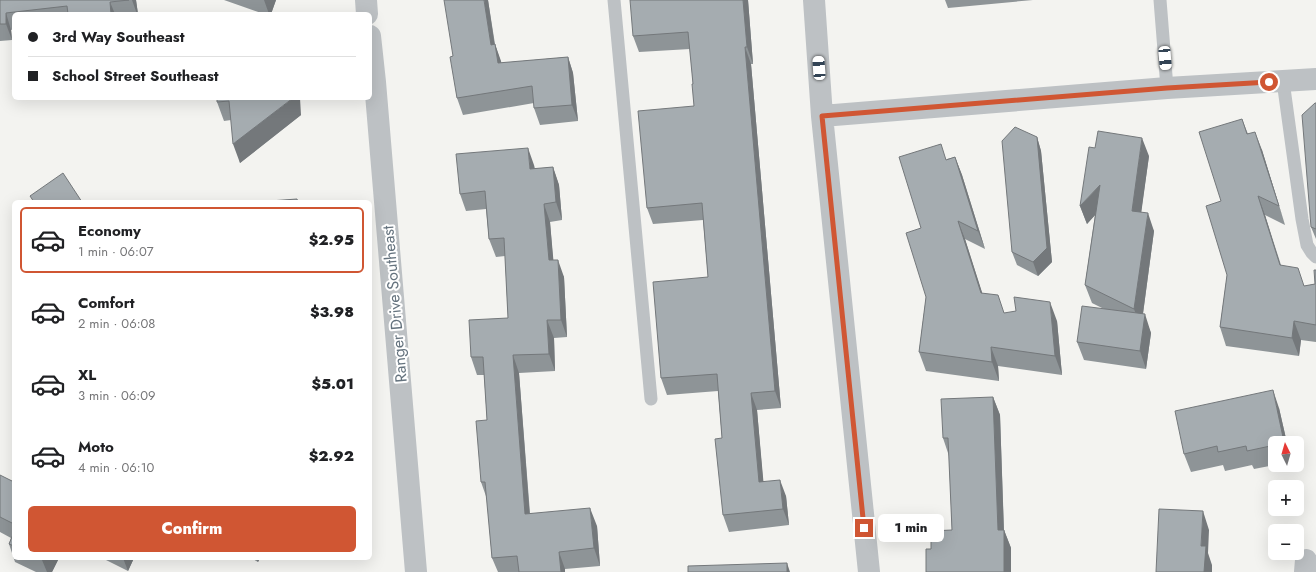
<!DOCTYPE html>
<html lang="en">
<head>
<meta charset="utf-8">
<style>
	:root { --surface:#fff; --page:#f2f2f2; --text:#202124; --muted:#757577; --line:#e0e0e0; --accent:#d05633 }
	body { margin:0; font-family:Jost,sans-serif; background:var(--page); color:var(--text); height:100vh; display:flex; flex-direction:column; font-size:15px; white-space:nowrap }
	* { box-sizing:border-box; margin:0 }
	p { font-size:13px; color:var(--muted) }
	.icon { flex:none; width:22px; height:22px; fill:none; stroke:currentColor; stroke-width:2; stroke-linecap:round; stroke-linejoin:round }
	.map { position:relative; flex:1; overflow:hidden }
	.panel { position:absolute; left:12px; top:200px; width:360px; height:360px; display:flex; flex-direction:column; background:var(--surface); border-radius:6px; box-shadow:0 4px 16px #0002 }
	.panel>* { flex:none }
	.hud { position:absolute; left:12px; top:12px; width:360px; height:88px; border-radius:6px; box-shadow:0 4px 16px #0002; display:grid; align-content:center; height:88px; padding:0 16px; background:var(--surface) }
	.needle { width:26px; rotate:355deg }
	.controls { position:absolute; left:1268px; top:436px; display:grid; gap:8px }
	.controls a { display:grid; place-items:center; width:36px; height:36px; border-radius:6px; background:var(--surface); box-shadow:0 4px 16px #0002; font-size:20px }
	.end { position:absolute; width:18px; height:18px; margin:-9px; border:5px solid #d05633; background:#fff; box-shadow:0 0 0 2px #fff }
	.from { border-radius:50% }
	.bubble { position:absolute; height:28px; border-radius:6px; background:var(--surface); box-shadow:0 4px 16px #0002; font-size:13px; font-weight:800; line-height:28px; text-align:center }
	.car { position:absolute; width:12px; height:24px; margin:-12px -6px; border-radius:5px; box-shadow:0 0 3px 1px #0007; background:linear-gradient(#fff 24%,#345 0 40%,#fff 0 76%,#345 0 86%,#fff 0) }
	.hud b { display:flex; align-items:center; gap:14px; height:38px; font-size:15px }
	.hud b+b { border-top:1px solid var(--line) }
	.hud i { width:10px; height:10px; background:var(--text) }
	ul { padding:7px 0 0; list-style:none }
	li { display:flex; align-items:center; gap:12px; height:66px; margin:0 8px 6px; padding:0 8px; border:2px solid transparent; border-radius:6px }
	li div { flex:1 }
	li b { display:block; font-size:15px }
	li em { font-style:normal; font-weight:800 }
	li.selected { border-color:var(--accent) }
	li>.icon { width:36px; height:36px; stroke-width:1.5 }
	.button { display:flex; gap:8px; margin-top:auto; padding:8px 16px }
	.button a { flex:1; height:46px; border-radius:6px; background:var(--accent); color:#fff; font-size:16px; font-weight:800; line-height:46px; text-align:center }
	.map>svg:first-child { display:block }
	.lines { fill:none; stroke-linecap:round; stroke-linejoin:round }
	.lane { stroke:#bdc1c4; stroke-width:13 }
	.street { stroke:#bdc1c4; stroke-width:22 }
	.wall { fill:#8e9497 }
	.shaded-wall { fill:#74787b }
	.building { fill:#a5acb0; stroke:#74787b }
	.route { stroke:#d05633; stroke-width:5 }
	.labels { text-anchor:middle; stroke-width:4; stroke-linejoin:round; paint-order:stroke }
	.street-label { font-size:16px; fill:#65737e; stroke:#fff }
</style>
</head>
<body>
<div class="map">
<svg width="1316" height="572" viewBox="0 0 1316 572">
	<rect width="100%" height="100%" fill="#f3f3f0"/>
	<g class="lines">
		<path class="lane" d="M614 0 651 399
			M1160 0 1167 88
			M1283 81 1302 219 1307 245 1312 253 1316 257"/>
		<path class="street" d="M366 0 367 14
			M814 0 822 116 869 572
			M370 36 375 82 416 572
			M822 116 1167 88 1316 79
			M1305 572 1306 560"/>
	</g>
	<path class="wall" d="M0 0H136L138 14H14V29L11 30 12 40 0 41Z
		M224 0H276L271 14H264Z
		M488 0 495 44 501 63 568 57 573 73 578 121 540 125 534 108V103L463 115 457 98 453 56Z
		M748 0 753 64H751L781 408 757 410 763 481 786 496 789 525 729 532 723 515 722 438 718 391 667 395 661 378 708 277 703 220 653 224 647 208 694 106 693 84 690 49 639 52 633 36Z
		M945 0H1033L948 8Z
		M217 98 301 115 240 163 231 120 224 121 217 102Z
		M1316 103V239L1311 227Z
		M1242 119 1248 134 1262 150 1285 225 1265 215 1281 265 1304 286 1315 284 1316 270V342L1301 340 1299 356 1226 346 1220 327 1227 275Z
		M1037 137 1041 151 1052 262 1038 276 1017 265 1012 252Z
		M1149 156 1141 212 1154 231 1143 314 1151 333 1146 369 1084 360 1077 342 1104 309 1092 303 1085 285 1095 215 1087 224 1080 206Z
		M955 157 962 175 985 249 965 239 982 293 1004 313 1057 321 1062 375 998 366 999 381 926 371 919 352 926 297 921 228 947 159Z
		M534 165 535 169 553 167 559 185 562 220 550 222 553 260 564 277 567 337 554 338 555 371 519 373 530 513 597 526 600 566 565 569V572H498L492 558 487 499 481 482 487 420 484 375H477L471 357 508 318 505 256 496 257 489 239 486 209 466 211 460 194Z
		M993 397 1000 415 1004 530 1011 548 931 549 952 530 949 456 943 438Z
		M1279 408 1287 443H1275V465L1254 469 1252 465 1225 471 1223 465 1191 472 1184 454Z
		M0 476 14 482V558H59L52 572H36L15 562 9 544 11 538 0 532Z
		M102 558H134L128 571Z
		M251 558H260L258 562Z"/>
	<path class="shaded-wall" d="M132 0H136L138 14H137Z
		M264 0H276L271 14H269Z
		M484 0H488L497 61 491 45Z
		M743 0H748L753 64 747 47Z
		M110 2 115 14H111Z
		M6 13 11 30 12 40 6 24Z
		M495 44 501 61 504 79 498 63Z
		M745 47 751 64 781 408 775 391Z
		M568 57 573 73 578 121 572 105Z
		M293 98H300L301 115 240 163 233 144Z
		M1255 132 1262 150 1285 225 1279 206Z
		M1037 137 1041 151 1052 262 1038 276 1033 262Z
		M1142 138 1149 156 1139 229 1132 211Z
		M528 148 534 165 536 187 530 169Z
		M955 157 962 175 985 249 978 231Z
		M553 167 559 185 562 220 556 202Z
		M1100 185 1106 203 1087 224 1080 206Z
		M1258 196 1265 215 1286 284 1280 265Z
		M544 204 550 222 555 278 549 260Z
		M1148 213 1154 231 1141 328 1134 309Z
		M958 221 965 239 988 311 981 293Z
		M558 260 564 277 567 337 561 320Z
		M1050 302 1057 321 1062 375 1055 356Z
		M1145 314 1151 333 1146 369 1140 351Z
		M547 320 554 338 555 371 549 354Z
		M1294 321 1301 340 1299 356 1292 338Z
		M991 347 998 366 999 381 992 362Z
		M513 355 519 373 531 532 525 514Z
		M1273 390 1279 408 1287 443H1285L1284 442Z
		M751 393 757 410 765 499 759 482Z
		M993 397 1000 415 1004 535V530L1011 548V572H1004L998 530Z
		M780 480 786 496 789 525 783 509Z
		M590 508 597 526 600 566 594 548Z
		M1203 511 1209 530 1208 553 1212 565V572H1204L1201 546Z
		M559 552 565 569V572H561Z
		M43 558H59L52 572H47L42 560Z
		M123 558H134L128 571Z
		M256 558H260L258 562Z
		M787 563 790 572H787Z"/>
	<path class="building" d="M0 0H129L110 2 111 14H68L67 6 6 13V24H0Z
		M444 0H484L491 45 495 44 498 63 568 57 572 105 534 108 532 86 457 98 450 57 453 56Z
		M630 0H743L747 47H745L775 391 751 393 759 482 780 480 783 509 723 515 715 439 722 438 717 374 661 378 653 282 708 277 702 203 647 208 638 111 694 106 692 84H693L688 32 633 36Z
		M217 98H293L233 144 229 101 217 102Z
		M1315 103H1316V229L1311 227 1302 115Z
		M1242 119 1247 134 1255 132 1279 206 1258 196 1280 265 1298 268 1304 286 1315 284 1314 270H1316V325L1294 321 1292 338 1220 327 1227 275 1206 206 1221 201 1199 132Z
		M1015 127 1037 137 1047 248 1033 262 1012 252 1002 141Z
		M1098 131 1142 138 1132 211 1148 213 1134 309 1085 285 1100 185 1080 206 1089 147 1095 148Z
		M941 144 946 160 955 157 978 231 958 221 981 293 998 295 1004 313 1016 311 1014 297 1050 302 1055 356 991 347 992 362 919 352 926 297 906 233 921 228 899 157Z
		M528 148 530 169 553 167 556 202 544 204 549 260H558L561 320H547L549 354 513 355 525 514 590 508 594 548 559 552 561 572H519L517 556 492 558 485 482H481L476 421 487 420 483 357H471L469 320 508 318 504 238 489 239 485 191 460 194 456 154Z
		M63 173 82 202H34L30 196Z
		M297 199 298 202H256Z
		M1082 306 1145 314 1140 351 1077 342Z
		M1273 390 1284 442 1275 443V445L1247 451 1246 446 1218 452 1217 446 1184 454 1175 411Z
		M993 397 998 530H1004V572H926V549H931V531L952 530 948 438H943L941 399Z
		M0 475 14 482V524L0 517Z
		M1159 509 1203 511 1201 546H1206L1204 572H1207H1156Z
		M14 532V546L9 544Z
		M787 563V572H688V566Z"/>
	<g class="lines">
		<path class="route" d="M864 528 822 116 1167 88 1269 82"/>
	</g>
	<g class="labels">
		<g class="street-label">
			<text transform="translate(394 304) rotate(-95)" y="6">Ranger Drive Southeast</text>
		</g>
	</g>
</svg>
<div class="controls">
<a><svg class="needle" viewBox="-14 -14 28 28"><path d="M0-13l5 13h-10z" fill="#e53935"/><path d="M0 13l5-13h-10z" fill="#757577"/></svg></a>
<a>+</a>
<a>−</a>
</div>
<i class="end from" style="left:1269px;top:82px"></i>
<i class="end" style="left:864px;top:528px"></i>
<div class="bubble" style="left:878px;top:514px;width:66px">1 min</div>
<i class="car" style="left:1165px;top:58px;rotate:175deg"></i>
<i class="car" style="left:819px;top:68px;rotate:356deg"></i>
<div class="hud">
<b><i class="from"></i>3rd Way Southeast</b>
<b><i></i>School Street Southeast</b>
</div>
<section class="panel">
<ul>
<li class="selected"><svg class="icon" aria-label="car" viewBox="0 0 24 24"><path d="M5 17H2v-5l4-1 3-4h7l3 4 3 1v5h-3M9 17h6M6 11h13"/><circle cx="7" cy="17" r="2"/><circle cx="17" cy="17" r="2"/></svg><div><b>Economy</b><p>1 min · 06:07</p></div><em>$2.95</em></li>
<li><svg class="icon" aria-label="car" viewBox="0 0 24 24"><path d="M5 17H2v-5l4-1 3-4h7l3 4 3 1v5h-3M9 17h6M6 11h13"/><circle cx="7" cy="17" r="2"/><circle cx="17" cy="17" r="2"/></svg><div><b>Comfort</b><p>2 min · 06:08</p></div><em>$3.98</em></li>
<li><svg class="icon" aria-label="car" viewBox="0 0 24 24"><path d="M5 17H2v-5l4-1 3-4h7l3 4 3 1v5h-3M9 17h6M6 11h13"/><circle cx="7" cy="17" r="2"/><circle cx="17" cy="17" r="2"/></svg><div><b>XL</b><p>3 min · 06:09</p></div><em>$5.01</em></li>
<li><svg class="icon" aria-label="car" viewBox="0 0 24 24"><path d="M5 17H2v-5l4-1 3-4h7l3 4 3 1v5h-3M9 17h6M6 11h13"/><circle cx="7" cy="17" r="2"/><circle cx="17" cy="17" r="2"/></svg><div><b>Moto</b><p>4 min · 06:10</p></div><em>$2.92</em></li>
</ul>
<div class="button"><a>Confirm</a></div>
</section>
</div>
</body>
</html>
